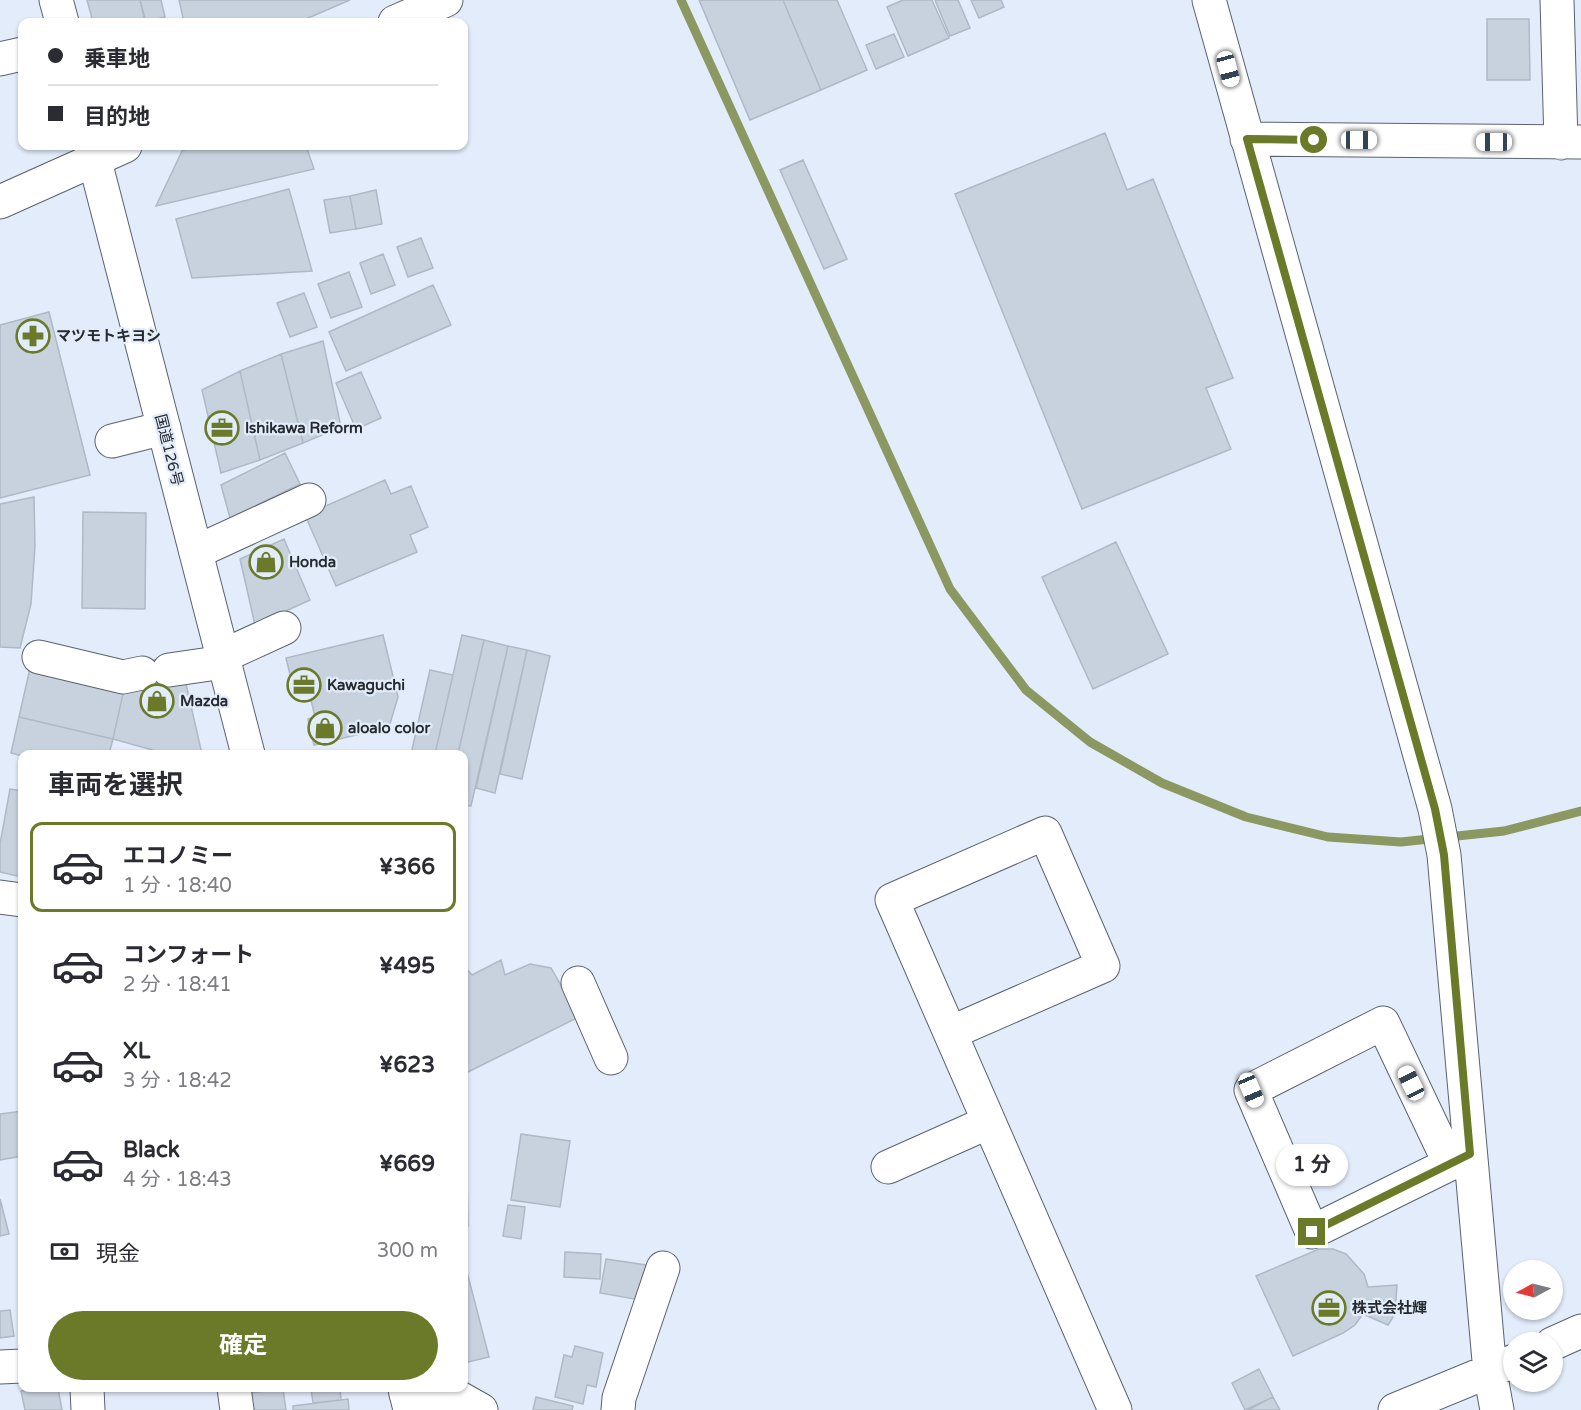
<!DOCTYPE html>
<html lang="ja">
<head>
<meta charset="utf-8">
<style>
	:root { --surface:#fff; --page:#f7f7f7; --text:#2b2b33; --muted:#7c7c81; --line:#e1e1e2; --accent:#6a7a28 }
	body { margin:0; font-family:"Varela Round","Noto Sans JP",sans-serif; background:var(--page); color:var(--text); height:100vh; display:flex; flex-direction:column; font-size:22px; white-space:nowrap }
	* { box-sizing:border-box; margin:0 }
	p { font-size:20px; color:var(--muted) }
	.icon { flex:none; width:33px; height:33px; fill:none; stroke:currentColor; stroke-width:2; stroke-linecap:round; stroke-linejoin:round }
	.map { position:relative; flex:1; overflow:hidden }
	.panel { position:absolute; left:18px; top:750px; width:450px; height:642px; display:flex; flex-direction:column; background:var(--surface); border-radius:12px; box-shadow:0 2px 4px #0004 }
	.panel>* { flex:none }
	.guide { position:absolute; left:18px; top:18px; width:450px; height:132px; border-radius:12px; box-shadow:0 2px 4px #0004; display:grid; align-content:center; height:132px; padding:0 30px; background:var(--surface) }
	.needle { width:39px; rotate:263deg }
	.fabs { position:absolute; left:1503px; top:1260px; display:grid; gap:12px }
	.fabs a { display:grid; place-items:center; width:60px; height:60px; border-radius:50%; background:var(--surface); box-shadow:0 2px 4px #0004; font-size:30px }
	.end { position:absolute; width:27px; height:27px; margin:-14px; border:8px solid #6a7a28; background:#fff; box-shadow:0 0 0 3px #fff }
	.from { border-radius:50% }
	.bubble { position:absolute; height:42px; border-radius:21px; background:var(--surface); box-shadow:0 2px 4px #0004; font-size:20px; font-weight:700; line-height:42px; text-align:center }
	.car { position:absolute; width:18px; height:36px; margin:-18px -9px; border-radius:8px; box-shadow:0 0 4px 2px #0007; background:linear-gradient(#fff 24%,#345 0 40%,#fff 0 76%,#345 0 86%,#fff 0) }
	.guide b { display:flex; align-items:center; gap:21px; height:57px; font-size:22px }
	.guide b+b { border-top:2px solid var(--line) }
	.guide i { width:15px; height:15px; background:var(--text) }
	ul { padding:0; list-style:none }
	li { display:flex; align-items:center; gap:18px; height:90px; margin:0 12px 9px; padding:0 18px; border:3px solid transparent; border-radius:12px }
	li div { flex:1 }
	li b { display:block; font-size:22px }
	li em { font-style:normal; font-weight:700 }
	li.on { border-color:var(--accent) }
	li>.icon { width:54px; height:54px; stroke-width:1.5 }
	h2 { padding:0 30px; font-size:27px; line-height:72px }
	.pay { display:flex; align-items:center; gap:15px; height:66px; padding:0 30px; font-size:22px }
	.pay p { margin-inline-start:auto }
	.primary-button { display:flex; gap:12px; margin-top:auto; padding:12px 30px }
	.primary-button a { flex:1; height:69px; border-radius:36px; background:var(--accent); color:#fff; font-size:24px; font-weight:700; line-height:69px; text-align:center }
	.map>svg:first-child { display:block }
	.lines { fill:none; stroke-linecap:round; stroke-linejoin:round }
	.stream { stroke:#8b9861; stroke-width:9 }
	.building { fill:#c8d2df; stroke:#afb9c6; stroke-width:1.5 }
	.minor-casing { stroke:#5a626e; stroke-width:35 }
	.major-casing { stroke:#5a626e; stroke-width:35 }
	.highway-casing { stroke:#5a626e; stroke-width:35 }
	.minor { stroke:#fff; stroke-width:33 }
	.major { stroke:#fff; stroke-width:33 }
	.highway { stroke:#fff; stroke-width:33 }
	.route { stroke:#6a7a28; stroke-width:8 }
	.labels { text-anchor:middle; stroke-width:4.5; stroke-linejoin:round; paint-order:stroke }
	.poi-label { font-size:15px; font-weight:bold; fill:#272b30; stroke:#e2ecfa; text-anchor:start }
	.street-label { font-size:15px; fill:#272b30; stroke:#e2ecfa }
</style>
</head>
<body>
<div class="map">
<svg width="1581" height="1410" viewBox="0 0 1581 1410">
	<rect width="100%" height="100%" fill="#e2ecfa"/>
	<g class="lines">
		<path class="stream" d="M681 0 950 589 1026 690 1090 742 1162 783 1246 817 1328 837 1401 842 1504 831 1581 811"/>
	</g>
	<path class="building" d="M87 0H140L146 22H93Z
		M140 0H161L165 17 145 22Z
		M179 0H350L299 22H184Z
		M699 0H783L821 90 750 120Z
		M783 0H837L867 70 821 90Z
		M903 0H932L949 38 908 56 887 7Z
		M935 0H958L970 28 950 36Z
		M971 0H1001L1004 7 979 18Z
		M1487 19H1529L1530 80H1487Z
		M894 34 904 57 876 69 866 45Z
		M1105 133 1127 190 1153 179 1233 378 1206 388 1231 449 1082 509 955 194Z
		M193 146H306L314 169 156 206 182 151Z
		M803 160 847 259 824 269 780 170Z
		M289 189 312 271 192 278 176 219Z
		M376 190 382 224 356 229 350 196Z
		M350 196 356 229 330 233 324 200Z
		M421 238 433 268 408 277 397 247Z
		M383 254 395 285 371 294 360 263Z
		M349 272 362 307 331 318 318 284Z
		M433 285 451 325 346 371 329 332Z
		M304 293 317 327 290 337 277 303Z
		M49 312 90 475 0 498V325Z
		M323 341 341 427 303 443 281 354Z
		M281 354 303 443 260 460 240 371Z
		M240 371 260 460 221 473 202 390Z
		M361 372 381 418 356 429 336 383Z
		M285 453 300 484 230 518 221 485Z
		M385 480 391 494 411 486 428 527 410 535 417 552 336 586 305 515Z
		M34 497 35 546 31 604 20 648 0 647V504Z
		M83 512 146 513 145 609 82 608Z
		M284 539 310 600 255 625 240 559Z
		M1116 542 1168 654 1093 689 1042 577Z
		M383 635 398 697 389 727 314 745 308 719 315 717 311 700 294 691 286 658Z
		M462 635 484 640 458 754H435Z
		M484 640 508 646 471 806 464 805V754H458Z
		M508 646 527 650 495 793 476 788Z
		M527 650 550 656 522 779 500 774Z
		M168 659 186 684 202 754H167L113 739 124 689 141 661Z
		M30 668 124 689 113 739 19 717Z
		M430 670 453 675 435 754H411Z
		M19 717 113 739 109 754 22 756 11 753Z
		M10 789 22 791V877L0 872V844Z
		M501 960 505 975 530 964 551 968 579 1017 464 1074V966L472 975Z
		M22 1111V1156L0 1160V1114Z
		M521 1134 570 1141 560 1207 511 1200Z
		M464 1176H467L468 1226H464Z
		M0 1199 9 1234 0 1236Z
		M508 1205 525 1207 521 1239 503 1236Z
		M1319 1249H1333L1346 1254 1364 1274 1368 1287 1397 1285 1395 1314 1388 1325 1363 1314 1355 1325 1343 1333 1293 1356 1256 1276Z
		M565 1252 601 1254 600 1279 564 1277Z
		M606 1259 646 1265 640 1300 600 1293Z
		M466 1268 489 1357 464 1363V1269Z
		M10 1310 14 1336 0 1338V1311Z
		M575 1346 603 1353 596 1387 587 1385 583 1404 555 1397 564 1355 572 1357Z
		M1259 1369 1273 1397 1245 1410 1232 1383Z
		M41 1388H58L62 1410H25L21 1391Z
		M340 1388 341 1400 313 1403 311 1389Z
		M283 1389 286 1410H244L242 1394Z
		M536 1397 573 1406 572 1410H533Z
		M1273 1397 1280 1410H1248Z
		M348 1399 349 1410H293V1406Z"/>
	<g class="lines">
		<defs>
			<path id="minor" d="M1209 0 1435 809 1444 855 1490 1372 1497 1410
				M1557 0 1561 143
				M0 59 22 54
				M1247 139 1581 142
				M112 441 164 428
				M196 552 309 500
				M223 656 284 628
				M39 657 123 677 142 673
				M169 670 224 662
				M0 897 22 900
				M578 983 611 1058
				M950 1033 1103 966 1045 833 892 900 1115 1410
				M1450 1164 1383 1023 1251 1090 1312 1232 1470 1154
				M888 1167 989 1122
				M1552 1344 1581 1331
				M0 1367 22 1366
				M87 1388 88 1410
				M234 1388 237 1410
				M406 1394 458 1397 481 1410
				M618 1410 619 1398 663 1268
				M1395 1410 1514 1361"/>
			<path id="major" d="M395 22 446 0
				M0 202 125 146"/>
			<path id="highway" d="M56 0 62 22
				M91 146 248 754
				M405 1388 410 1410"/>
		</defs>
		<use href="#minor" class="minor-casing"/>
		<use href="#major" class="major-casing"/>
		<use href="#highway" class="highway-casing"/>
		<use href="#minor" class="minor"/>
		<use href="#major" class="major"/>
		<use href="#highway" class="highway"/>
	</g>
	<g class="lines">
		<path class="route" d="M1312 1232 1470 1154 1444 855 1435 809 1247 139 1314 140"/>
	</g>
	<defs>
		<symbol id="pharmacy-ring" viewBox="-11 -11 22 22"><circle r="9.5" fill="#e2ecfa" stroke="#6a7a28" stroke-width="1.5"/><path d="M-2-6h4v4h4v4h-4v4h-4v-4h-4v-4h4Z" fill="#6a7a28"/></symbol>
		<symbol id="office-ring" viewBox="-11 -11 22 22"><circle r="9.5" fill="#e2ecfa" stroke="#6a7a28" stroke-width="1.5"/><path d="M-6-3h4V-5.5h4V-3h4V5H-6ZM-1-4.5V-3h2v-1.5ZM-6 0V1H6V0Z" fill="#6a7a28"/></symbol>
		<symbol id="shop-ring" viewBox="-11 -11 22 22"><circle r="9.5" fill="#e2ecfa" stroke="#6a7a28" stroke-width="1.5"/><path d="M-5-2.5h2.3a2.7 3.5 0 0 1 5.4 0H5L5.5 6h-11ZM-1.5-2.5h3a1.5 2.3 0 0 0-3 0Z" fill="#6a7a28"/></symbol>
	</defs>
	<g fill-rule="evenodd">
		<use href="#pharmacy-ring" x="14" y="317" width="38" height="38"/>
		<use href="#office-ring" x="203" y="409" width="38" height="38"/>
		<use href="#shop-ring" x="247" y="543" width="38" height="38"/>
		<use href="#office-ring" x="285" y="666" width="38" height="38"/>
		<use href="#shop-ring" x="138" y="682" width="38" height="38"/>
		<use href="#shop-ring" x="306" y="709" width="38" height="38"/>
		<use href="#office-ring" x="1310" y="1289" width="38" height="38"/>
	</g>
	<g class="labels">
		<g class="poi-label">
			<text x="56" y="341">マツモトキヨシ</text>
			<text x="245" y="433">Ishikawa Reform</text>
			<text x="289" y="567">Honda</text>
			<text x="327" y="690">Kawaguchi</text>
			<text x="180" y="706">Mazda</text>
			<text x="348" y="733">aloalo color</text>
			<text x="1352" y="1313">株式会社輝</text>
		</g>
		<g class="street-label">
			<text transform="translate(169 450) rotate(76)" y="5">国道126号</text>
		</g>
	</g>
</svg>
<div class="fabs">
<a><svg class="needle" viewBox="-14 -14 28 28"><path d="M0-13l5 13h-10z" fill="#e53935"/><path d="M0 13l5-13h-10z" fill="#7c7c81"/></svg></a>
<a><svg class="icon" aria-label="layers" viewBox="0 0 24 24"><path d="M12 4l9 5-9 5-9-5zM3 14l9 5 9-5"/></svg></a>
</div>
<i class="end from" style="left:1314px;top:140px"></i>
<i class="end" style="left:1312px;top:1232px"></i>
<div class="bubble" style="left:1276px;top:1144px;width:72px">1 分</div>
<i class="car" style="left:1228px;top:69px;rotate:165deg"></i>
<i class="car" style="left:1359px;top:140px;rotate:90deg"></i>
<i class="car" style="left:1494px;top:142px;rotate:270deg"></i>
<i class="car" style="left:1411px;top:1083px;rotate:334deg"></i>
<i class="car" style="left:1251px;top:1090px;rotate:157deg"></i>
<div class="guide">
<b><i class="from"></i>乗車地</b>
<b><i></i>目的地</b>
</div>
<section class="panel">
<h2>車両を選択</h2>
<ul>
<li class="on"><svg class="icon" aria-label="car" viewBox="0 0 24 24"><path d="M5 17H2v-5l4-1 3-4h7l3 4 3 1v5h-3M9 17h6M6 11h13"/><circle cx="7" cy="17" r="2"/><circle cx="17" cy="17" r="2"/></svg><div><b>エコノミー</b><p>1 分 · 18:40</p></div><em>¥366</em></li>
<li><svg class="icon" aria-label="car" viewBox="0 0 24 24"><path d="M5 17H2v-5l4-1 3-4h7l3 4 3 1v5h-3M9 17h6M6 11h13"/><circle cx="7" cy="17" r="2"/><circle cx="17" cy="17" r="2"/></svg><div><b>コンフォート</b><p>2 分 · 18:41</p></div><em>¥495</em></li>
<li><svg class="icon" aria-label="car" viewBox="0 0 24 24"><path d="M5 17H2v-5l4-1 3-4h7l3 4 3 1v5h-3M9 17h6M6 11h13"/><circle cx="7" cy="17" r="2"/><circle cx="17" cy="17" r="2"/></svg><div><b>XL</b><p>3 分 · 18:42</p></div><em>¥623</em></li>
<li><svg class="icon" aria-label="car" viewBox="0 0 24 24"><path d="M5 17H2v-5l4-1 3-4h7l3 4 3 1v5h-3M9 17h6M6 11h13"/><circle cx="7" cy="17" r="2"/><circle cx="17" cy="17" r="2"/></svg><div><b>Black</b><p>4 分 · 18:43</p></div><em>¥669</em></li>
</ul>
<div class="pay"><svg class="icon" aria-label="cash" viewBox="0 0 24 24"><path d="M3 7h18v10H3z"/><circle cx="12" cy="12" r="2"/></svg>現金<p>300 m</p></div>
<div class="primary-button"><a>確定</a></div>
</section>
</div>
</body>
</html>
